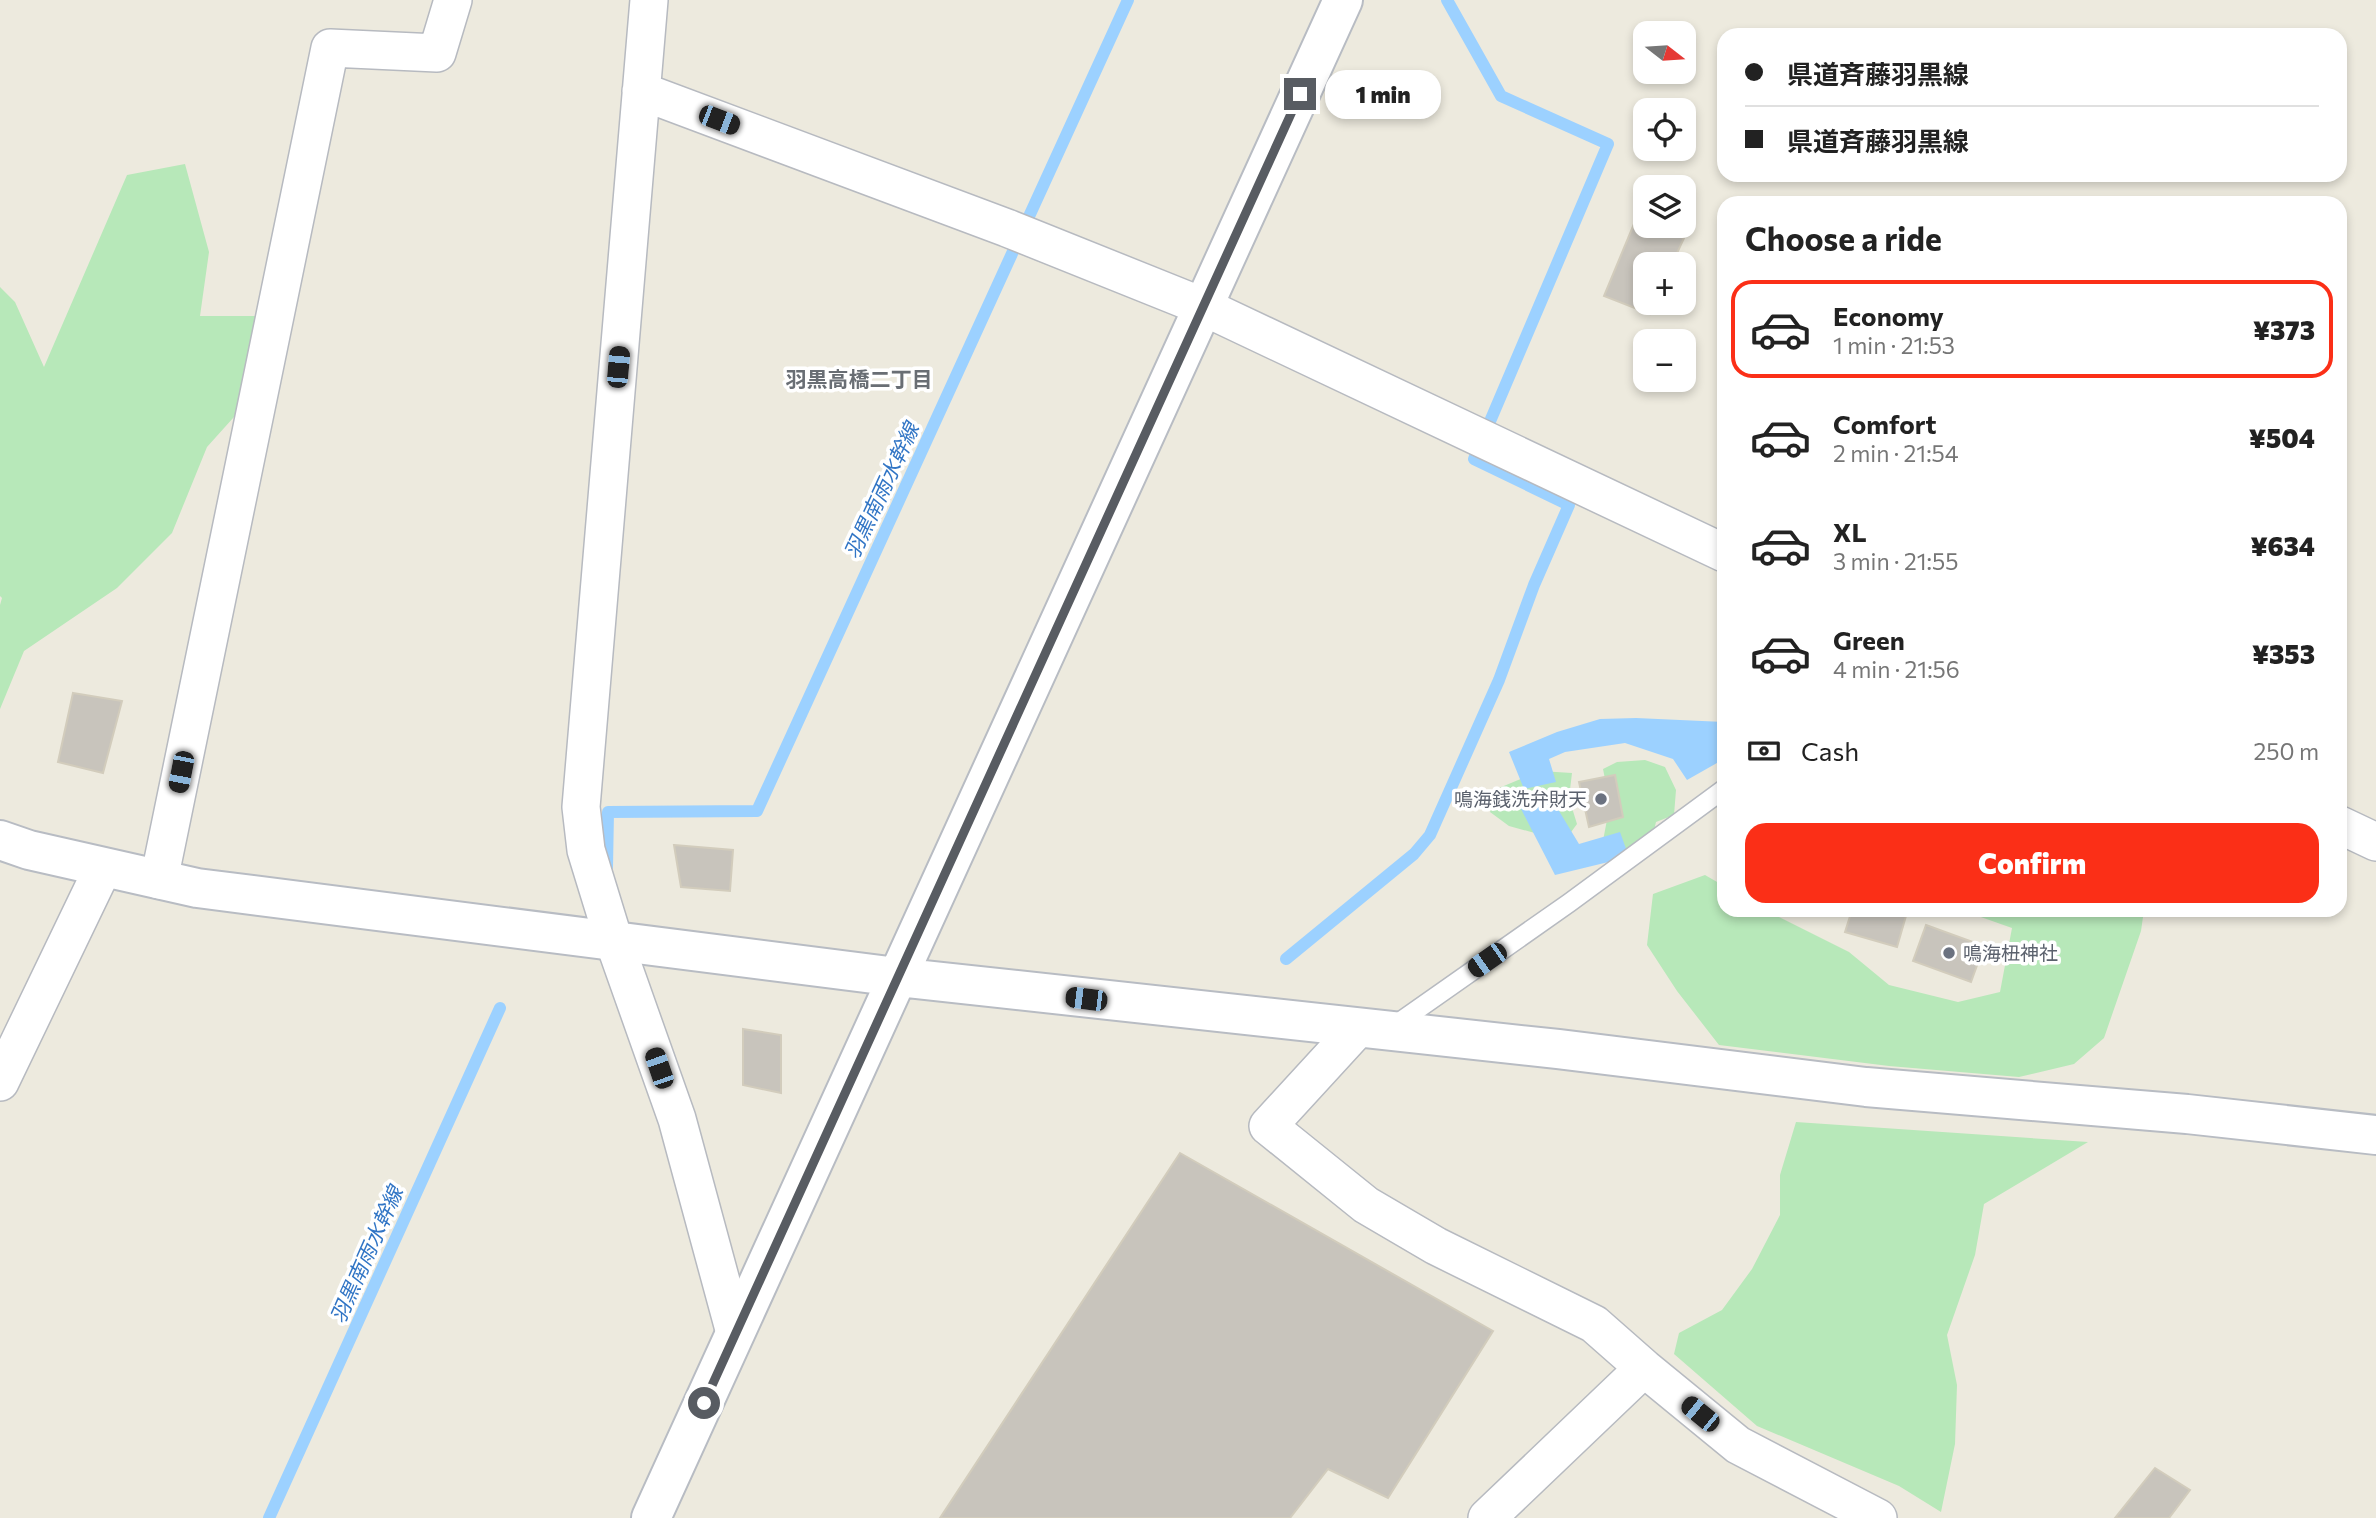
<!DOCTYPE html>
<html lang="en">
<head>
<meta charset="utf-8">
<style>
	:root { --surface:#fff; --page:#f6f6f6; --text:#222; --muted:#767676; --line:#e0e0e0; --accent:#fb2f17 }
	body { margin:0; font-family:Commissioner,"Noto Sans JP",sans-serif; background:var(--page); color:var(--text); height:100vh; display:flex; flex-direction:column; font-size:26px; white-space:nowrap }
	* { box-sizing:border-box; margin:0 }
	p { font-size:23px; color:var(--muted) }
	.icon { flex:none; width:38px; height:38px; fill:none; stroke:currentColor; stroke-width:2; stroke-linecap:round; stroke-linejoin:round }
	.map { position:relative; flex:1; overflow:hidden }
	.sheet { position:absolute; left:1717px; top:196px; width:630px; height:721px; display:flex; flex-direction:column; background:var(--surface); border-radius:21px; box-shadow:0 4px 10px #0003 }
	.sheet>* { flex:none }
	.hud { position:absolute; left:1717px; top:28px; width:630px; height:154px; border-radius:21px; box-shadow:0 4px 10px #0003; display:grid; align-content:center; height:154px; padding:0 28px; background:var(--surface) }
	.needle { width:46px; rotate:107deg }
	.controls { position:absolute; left:1633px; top:21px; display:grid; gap:14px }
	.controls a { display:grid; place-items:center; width:63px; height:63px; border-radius:14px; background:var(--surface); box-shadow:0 4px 10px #0003; font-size:35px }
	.end { position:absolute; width:32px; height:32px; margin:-16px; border:9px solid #585c62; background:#fff; box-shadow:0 0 0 4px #fff }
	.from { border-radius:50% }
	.bubble { position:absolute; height:49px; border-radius:21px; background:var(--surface); box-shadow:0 4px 10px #0003; font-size:23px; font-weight:800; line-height:49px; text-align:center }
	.car { position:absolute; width:21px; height:42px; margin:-21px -10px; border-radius:9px; box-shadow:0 0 5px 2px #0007; background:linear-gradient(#222 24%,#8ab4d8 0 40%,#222 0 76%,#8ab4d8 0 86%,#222 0) }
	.hud b { display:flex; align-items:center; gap:24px; height:66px; font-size:26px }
	.hud b+b { border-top:2px solid var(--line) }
	.hud i { width:18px; height:18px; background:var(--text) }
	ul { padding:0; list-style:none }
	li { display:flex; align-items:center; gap:21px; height:98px; margin:0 14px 10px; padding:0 14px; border:4px solid transparent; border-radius:21px }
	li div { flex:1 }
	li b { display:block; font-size:26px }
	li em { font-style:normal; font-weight:800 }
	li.current { border-color:var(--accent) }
	li>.icon { width:63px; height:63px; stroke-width:1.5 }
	h2 { padding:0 28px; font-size:32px; line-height:84px }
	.pay { display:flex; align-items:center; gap:18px; height:77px; padding:0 28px; font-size:26px }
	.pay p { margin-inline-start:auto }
	.button { display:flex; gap:14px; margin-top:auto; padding:14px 28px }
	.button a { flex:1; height:80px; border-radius:21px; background:var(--accent); color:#fff; font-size:28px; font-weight:800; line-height:80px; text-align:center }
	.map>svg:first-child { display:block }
	.green { fill:#b7e8b9 }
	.water { fill:#9cd1ff }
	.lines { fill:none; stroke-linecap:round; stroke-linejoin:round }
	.stream { stroke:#9cd1ff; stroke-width:12 }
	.building { fill:#c8c4bc; stroke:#d2ccbc; stroke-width:2 }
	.lane-casing { stroke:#b7bac0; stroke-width:21 }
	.street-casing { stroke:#b7bac0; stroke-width:40 }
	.secondary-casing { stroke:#b8bcc3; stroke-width:42 }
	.lane { stroke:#fff; stroke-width:18 }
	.street { stroke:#fff; stroke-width:37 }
	.secondary { stroke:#fff; stroke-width:38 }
	.route { stroke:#585c62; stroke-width:9 }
	.worship-dot { fill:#6b7280; stroke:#fff; stroke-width:2.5 }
	.labels { text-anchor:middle; stroke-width:7; stroke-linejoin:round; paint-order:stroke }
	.worship-label { font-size:19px; fill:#5b616d; stroke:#fff; text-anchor:end }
	.neighbourhood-label { font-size:21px; font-weight:bold; fill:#696e74; stroke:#fff }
	.water-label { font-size:21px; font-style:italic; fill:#3175c5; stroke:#fff }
</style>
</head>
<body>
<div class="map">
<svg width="2376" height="1518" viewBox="0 0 2376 1518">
	<rect width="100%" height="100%" fill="#edeade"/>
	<path class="green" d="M185 164 209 252 200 316H272L269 378 207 447 172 533 117 588 24 651 0 709V605L2 598 0 596V287L15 302 44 367 127 175Z
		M1645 760 1665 767 1676 790 1674 815 1656 822 1649 851 1620 874 1602 846 1610 804 1603 769 1617 762Z
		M1540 771 1572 773 1569 798 1577 824 1560 847 1542 835 1509 826 1490 812 1499 788Z
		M1705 875 1724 886V910H1765L1849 952 1889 985 1958 1002 2000 992 2012 928 1961 910H2144L2141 931 2104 1038 2074 1064 2019 1077 1889 1066 1719 1045 1677 991 1647 945 1653 894Z
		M1796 1122 2088 1142 1984 1204 1975 1255 1947 1335 1957 1385 1955 1444 1941 1512 1899 1486 1757 1426 1674 1354 1679 1333 1722 1310 1752 1269 1780 1215V1175Z"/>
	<path class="water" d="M1636 718 1724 722V759L1687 780 1673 759 1625 743 1565 752 1549 759 1556 782 1524 789 1509 752 1557 732 1600 719Z
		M1553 801 1579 844 1620 832 1629 857 1555 875 1520 807Z"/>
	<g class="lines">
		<path class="stream" d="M607 867 608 812 757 811 1128 0
			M1286 959 1414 854 1430 835 1499 680 1534 585 1569 505 1474 459 1608 144 1501 96 1447 0
			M269 1518 500 1008"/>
	</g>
	<path class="building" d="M1636 219 1645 222V226H1653L1684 238 1672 264H1645V303H1655L1650 314 1604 296Z
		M73 693 122 701 103 773 58 762Z
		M1615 775 1623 817 1589 827 1579 782Z
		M674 845 733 850 730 891 681 887Z
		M1852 910H1889L1906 916 1897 947 1845 932Z
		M1926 925 1984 946 1971 982 1913 961Z
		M743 1029 781 1035V1093L743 1085Z
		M1180 1153 1493 1331 1388 1498 1328 1469 1290 1518H940Z
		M2155 1468 2190 1490 2169 1518H2115Z"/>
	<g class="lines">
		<defs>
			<path id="lane" d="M1391 1028 1569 903 1724 789"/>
			<path id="street" d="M649 0 581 807 586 850 614 941 677 1119 735 1333
				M641 91 1007 228 1204 307 1724 553
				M2340 825 2376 842
				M159 880 330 48 437 53 453 0
				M1357 1029 1268 1126 1366 1205 1436 1246 1594 1324 1644 1368
				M0 1082 103 868
				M1487 1518 1644 1368 1738 1445 1878 1518"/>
			<path id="secondary" d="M0 840 29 850 197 888 897 977 1558 1049 1866 1087 2187 1114 2376 1135
				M651 1518 1343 0"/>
		</defs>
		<use href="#lane" class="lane-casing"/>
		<use href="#street" class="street-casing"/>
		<use href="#secondary" class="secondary-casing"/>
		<use href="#lane" class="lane"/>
		<use href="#street" class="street"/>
		<use href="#secondary" class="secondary"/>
	</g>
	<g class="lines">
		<path class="route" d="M704 1403 1300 94"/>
	</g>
	<g class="worship-dot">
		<circle cx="1601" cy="799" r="7"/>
		<circle cx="1949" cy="953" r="7"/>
	</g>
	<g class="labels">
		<g class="worship-label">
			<text x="1587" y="806">鳴海銭洗弁財天</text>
			<text x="1963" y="960" text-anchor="start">鳴海杻神社</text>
		</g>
		<g class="neighbourhood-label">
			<text x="859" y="387">羽黒高橋二丁目</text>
		</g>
		<g class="water-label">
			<text transform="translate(882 491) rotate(-65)" y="7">羽黒南雨水幹線</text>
			<text transform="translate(367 1255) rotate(-66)" y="7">羽黒南雨水幹線</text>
		</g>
	</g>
</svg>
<div class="controls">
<a><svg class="needle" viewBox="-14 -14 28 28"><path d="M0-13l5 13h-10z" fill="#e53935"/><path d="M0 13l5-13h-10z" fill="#767676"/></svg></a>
<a><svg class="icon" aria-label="locate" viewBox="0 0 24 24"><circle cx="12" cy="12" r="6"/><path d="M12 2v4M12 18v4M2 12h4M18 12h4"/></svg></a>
<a><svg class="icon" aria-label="layers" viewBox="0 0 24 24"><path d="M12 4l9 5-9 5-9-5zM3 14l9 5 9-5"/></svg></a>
<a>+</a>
<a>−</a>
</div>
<i class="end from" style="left:704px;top:1403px"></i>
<i class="end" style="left:1300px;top:94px"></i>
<div class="bubble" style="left:1325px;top:70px;width:116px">1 min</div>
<i class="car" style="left:719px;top:120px;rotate:111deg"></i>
<i class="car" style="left:618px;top:367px;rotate:5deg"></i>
<i class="car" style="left:181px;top:772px;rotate:191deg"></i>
<i class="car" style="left:1487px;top:960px;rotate:235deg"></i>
<i class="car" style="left:1086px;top:999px;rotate:277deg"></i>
<i class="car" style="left:659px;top:1068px;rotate:341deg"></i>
<i class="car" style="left:1700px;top:1414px;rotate:309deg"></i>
<div class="hud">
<b><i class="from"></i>県道斉藤羽黒線</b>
<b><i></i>県道斉藤羽黒線</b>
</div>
<section class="sheet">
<h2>Choose a ride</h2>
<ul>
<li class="current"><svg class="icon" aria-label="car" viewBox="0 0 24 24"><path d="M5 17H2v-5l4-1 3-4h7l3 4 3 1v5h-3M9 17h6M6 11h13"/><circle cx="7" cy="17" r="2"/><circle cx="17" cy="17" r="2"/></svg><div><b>Economy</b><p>1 min · 21:53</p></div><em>¥373</em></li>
<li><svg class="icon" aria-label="car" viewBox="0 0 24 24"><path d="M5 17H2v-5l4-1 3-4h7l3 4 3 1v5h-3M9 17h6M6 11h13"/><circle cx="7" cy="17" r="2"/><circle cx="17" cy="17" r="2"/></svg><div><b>Comfort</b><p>2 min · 21:54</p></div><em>¥504</em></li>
<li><svg class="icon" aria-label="car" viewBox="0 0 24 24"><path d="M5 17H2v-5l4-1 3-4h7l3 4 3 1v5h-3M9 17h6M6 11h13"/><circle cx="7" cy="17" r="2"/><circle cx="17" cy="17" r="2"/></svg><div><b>XL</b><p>3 min · 21:55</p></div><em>¥634</em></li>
<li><svg class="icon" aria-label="car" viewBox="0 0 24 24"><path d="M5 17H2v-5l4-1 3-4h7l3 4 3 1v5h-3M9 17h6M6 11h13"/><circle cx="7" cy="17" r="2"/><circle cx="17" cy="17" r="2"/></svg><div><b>Green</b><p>4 min · 21:56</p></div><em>¥353</em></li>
</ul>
<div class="pay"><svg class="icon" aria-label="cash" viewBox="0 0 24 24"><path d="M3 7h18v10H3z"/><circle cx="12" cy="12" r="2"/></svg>Cash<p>250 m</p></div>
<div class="button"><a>Confirm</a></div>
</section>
</div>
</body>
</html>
